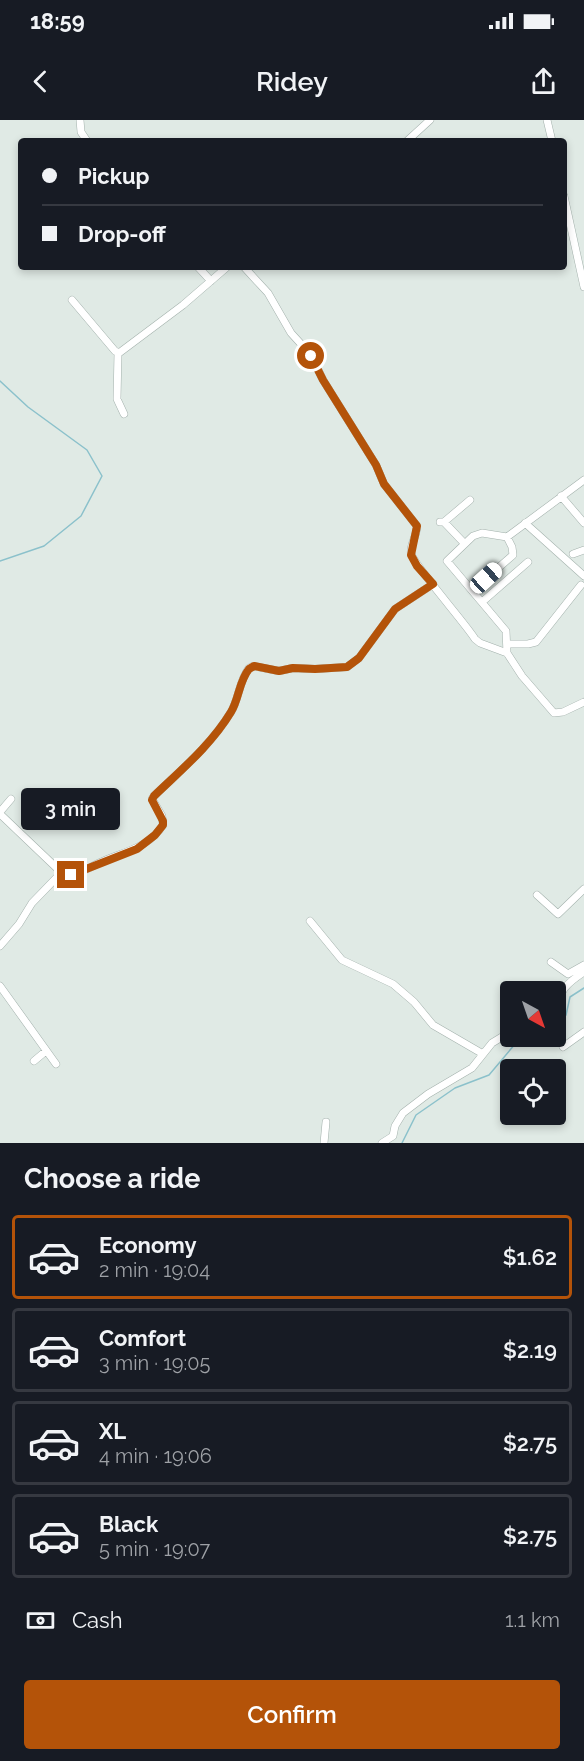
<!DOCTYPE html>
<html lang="en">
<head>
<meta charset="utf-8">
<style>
	:root { --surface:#171b24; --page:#242831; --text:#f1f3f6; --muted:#9ea1a6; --line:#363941; --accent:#b45309 }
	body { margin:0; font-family:Raleway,sans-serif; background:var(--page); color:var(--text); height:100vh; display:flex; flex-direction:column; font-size:22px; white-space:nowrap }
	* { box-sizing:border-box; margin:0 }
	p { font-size:20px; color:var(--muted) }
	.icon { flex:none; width:33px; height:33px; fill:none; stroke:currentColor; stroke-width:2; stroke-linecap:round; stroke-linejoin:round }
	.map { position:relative; height:1023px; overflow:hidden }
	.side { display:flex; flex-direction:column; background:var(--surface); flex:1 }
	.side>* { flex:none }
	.banner { position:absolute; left:18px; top:18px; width:549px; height:132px; border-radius:6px; box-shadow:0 3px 9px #0003; display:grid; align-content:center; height:132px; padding:0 24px; background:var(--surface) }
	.needle { width:39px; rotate:140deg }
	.tools { position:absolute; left:500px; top:861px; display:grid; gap:12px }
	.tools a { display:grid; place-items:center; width:66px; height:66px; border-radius:6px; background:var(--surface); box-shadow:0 3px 9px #0003; font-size:30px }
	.end { position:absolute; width:27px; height:27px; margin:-14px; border:8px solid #b45309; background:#fff; box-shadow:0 0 0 3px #fff }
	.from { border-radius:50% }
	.bubble { position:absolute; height:42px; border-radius:6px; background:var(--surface); box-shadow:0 3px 9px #0003; font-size:20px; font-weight:600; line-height:42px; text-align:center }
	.car { position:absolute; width:18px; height:36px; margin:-18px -9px; border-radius:8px; box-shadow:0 0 4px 2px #0007; background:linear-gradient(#fff 24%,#345 0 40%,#fff 0 76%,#345 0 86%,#fff 0) }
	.banner b { display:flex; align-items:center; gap:21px; height:57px; font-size:22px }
	.banner b+b { border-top:2px solid var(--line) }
	.banner i { width:15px; height:15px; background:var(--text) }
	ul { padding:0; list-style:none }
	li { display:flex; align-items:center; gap:18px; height:84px; margin:0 12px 9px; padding:0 12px; border:3px solid var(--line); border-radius:6px }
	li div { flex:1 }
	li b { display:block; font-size:22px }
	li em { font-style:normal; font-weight:600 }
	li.on { border-color:var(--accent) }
	li>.icon { width:54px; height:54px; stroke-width:1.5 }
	h2 { padding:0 24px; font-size:27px; line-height:72px }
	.pay { display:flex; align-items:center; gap:15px; height:66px; padding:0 24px; font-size:22px }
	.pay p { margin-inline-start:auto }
	.primary-button { display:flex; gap:12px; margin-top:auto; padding:12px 24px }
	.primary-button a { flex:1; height:69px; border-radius:6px; background:var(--accent); color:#fff; font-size:24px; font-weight:600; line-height:69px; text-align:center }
	.status { display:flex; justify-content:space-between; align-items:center; height:42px; padding:0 30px; background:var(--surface); direction:ltr }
	.status svg { height:16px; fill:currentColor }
	header { display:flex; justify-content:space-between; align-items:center; height:78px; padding:0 24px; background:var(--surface); font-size:27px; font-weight:600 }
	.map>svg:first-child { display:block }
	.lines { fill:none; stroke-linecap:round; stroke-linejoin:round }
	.stream { stroke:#8bc1cb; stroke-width:1.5 }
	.minor-casing { stroke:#a3b1ac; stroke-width:8 }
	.minor { stroke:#fff; stroke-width:7 }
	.route { stroke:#b45309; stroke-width:8 }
</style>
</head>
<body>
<div class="status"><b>18:59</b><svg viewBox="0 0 49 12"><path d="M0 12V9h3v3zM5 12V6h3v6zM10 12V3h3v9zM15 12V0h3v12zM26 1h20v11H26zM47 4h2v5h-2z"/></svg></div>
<header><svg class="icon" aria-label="back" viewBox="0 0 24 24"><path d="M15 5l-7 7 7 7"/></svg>Ridey<svg class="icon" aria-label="share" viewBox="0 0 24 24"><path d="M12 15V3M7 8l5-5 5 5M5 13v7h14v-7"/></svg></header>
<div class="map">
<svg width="584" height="1023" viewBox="0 0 584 1023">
	<rect width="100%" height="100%" fill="#e0eae5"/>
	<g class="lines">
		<path class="stream" d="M0 261 28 287 87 330 102 356 81 396 44 426 0 441
			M555 907 566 895 570 877 584 868
			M402 1023 416 995 455 968 489 955 521 917 534 916"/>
		<defs>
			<path id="minor" d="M80 0 81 12 87 21
				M547 0 552 21
				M407 21 430 0
				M564 76 584 167
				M198 147 211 161
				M244 147 268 173 291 213 311 235 323 260 376 345 384 364 417 406C417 416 410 424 411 433 412 443 466 504 475 519L480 523 507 533 522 556 554 593 563 592 584 582
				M72 180 115 231 119 233 183 185 227 147
				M118 233 117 279 124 294
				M561 376 584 403
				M440 402H444L464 423
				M444 402 470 380
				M525 403 584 456
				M507 417 584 360
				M573 434 584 430
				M473 470 513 435 512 427 507 417 482 413 473 416 447 441 506 511 507 533
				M482 482 528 442
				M507 524H528L536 522 581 465
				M0 692 11 679
				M0 694 63 754C78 756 86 749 99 743 122 732 148 729 163 705L162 696 152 679 154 676C181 650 211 625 231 592 239 579 239 561 249 548L253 546 279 551 293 548 315 549 347 547 359 538 395 489 433 464
				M537 775 558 794 584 769
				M310 801 342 840 393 864 414 882 433 905 483 934
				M0 826 19 804 32 783 61 753
				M551 842 568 854 584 845
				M0 866 56 944
				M555 890C560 870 567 863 584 852
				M563 927 584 912
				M34 941 46 931
				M324 1023 326 1002
				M382 1023 393 1016 395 1006 403 993 428 974 472 948 492 923 510 912"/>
		</defs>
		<use href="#minor" class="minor-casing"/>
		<use href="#minor" class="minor"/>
	</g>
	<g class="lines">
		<path class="route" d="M71 755 137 729 155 715 163 705V701L152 680 154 676C181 650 211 625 231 592 239 579 239 561 249 549L254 546 279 551 293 548 315 549 347 547 359 538 395 489 433 464 417 446 411 435 417 406 384 364 376 345 323 260 311 236"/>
	</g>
</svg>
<div class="tools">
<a><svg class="needle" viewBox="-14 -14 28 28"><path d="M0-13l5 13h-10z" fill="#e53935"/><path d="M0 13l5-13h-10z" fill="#9ea1a6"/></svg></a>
<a><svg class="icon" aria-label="locate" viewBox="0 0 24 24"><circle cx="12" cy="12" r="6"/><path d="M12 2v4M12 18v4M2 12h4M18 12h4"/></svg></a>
</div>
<i class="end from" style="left:311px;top:236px"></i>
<i class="end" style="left:71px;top:755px"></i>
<div class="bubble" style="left:21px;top:668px;width:99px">3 min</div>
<i class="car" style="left:486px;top:458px;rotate:48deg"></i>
<div class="banner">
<b><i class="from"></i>Pickup</b>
<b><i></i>Drop-off</b>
</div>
</div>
<section class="side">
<h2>Choose a ride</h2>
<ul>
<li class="on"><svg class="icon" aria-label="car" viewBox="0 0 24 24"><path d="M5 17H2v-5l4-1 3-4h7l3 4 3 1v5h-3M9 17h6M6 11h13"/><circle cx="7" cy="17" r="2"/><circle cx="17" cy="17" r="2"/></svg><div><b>Economy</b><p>2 min · 19:04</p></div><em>$1.62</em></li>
<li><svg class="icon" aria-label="car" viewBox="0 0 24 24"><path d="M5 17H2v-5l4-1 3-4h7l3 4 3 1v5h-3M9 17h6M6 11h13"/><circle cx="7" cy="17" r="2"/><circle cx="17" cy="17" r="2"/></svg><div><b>Comfort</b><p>3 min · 19:05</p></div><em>$2.19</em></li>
<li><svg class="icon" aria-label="car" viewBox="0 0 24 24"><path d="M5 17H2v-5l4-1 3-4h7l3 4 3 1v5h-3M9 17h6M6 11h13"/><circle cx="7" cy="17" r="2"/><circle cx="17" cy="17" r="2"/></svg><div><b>XL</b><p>4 min · 19:06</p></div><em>$2.75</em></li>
<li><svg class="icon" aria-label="car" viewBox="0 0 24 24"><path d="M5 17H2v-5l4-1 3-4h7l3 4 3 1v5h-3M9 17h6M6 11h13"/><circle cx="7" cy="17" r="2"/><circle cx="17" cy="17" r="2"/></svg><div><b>Black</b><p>5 min · 19:07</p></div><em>$2.75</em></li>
</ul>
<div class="pay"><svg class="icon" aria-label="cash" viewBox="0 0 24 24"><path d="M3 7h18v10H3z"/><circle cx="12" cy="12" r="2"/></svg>Cash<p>1.1 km</p></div>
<div class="primary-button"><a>Confirm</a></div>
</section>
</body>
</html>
